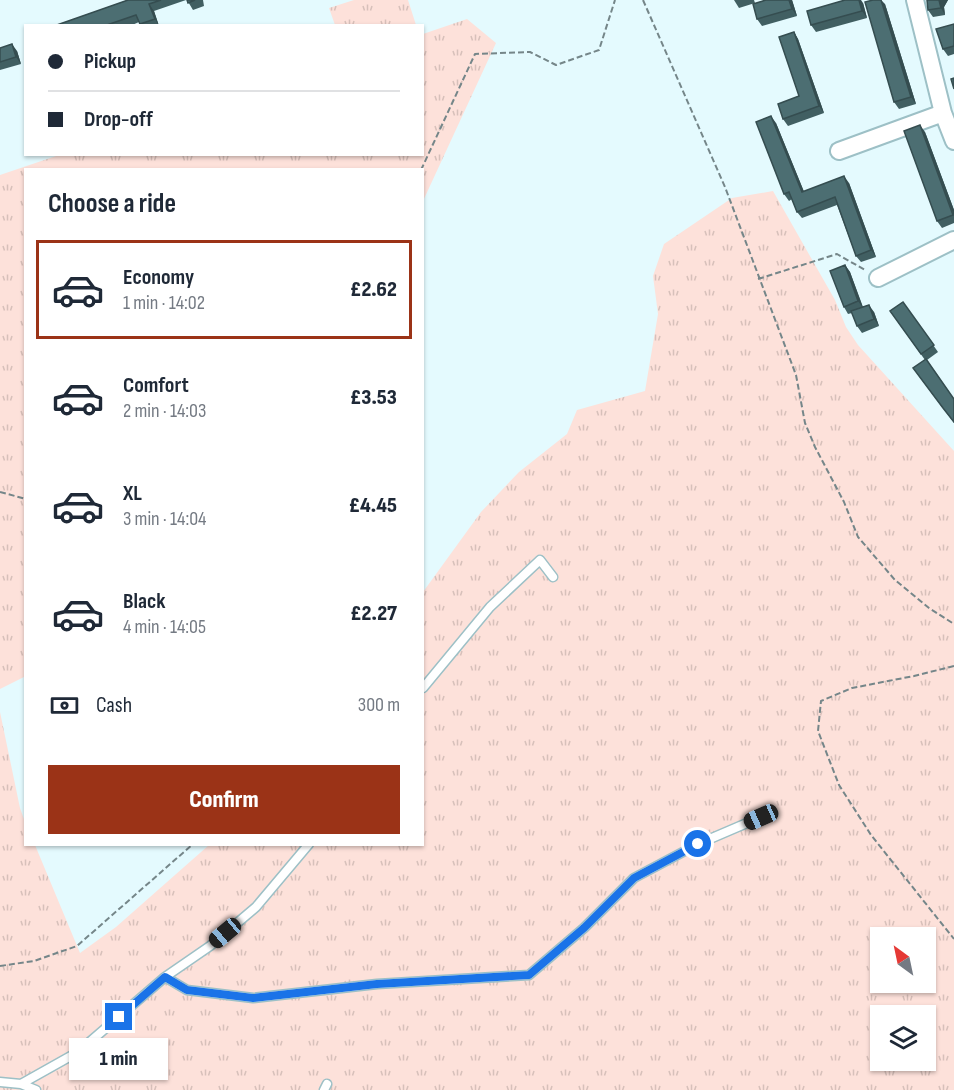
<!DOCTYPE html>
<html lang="en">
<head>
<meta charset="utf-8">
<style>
	:root { --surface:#fff; --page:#f2f2f3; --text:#1f2937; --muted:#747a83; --line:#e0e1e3; --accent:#9b3317 }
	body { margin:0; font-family:"Sofia Sans Condensed",sans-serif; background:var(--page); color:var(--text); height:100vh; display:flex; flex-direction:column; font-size:22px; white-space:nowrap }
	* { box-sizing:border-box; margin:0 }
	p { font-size:20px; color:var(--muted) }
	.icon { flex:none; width:33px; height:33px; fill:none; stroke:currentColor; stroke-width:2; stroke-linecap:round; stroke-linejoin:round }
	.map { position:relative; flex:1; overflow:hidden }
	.side { position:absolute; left:24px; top:168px; width:400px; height:678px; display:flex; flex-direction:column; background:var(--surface); border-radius:0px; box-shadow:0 2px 4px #0004 }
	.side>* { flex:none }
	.banner { position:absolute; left:24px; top:24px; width:400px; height:132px; border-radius:0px; box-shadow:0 2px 4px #0004; display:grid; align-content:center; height:132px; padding:0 24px; background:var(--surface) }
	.needle { width:39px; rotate:327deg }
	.tools { position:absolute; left:870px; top:927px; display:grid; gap:12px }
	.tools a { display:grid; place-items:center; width:66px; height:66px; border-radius:0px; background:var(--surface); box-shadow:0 2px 4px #0004; font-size:30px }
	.end { position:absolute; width:27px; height:27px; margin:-14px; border:8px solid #1a73e8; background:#fff; box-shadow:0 0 0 3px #fff }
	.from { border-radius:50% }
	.bubble { position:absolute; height:42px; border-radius:0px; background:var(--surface); box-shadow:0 2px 4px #0004; font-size:20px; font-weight:800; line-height:42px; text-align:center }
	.car { position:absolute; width:18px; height:36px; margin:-18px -9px; border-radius:8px; box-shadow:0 0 4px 2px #0007; background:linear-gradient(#222 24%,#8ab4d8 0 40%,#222 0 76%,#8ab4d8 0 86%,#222 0) }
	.banner b { display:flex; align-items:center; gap:21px; height:57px; font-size:22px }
	.banner b+b { border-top:2px solid var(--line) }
	.banner i { width:15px; height:15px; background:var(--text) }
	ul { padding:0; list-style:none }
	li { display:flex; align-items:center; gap:18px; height:99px; margin:0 12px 9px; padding:0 12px; border:3px solid transparent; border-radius:0px }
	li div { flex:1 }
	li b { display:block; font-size:22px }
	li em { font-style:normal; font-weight:800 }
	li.active { border-color:var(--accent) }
	li>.icon { width:54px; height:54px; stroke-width:1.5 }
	h2 { padding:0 24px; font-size:27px; line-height:72px }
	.pay { display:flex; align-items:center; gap:15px; height:66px; padding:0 24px; font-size:22px }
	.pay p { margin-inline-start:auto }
	.cta { display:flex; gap:12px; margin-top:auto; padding:12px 24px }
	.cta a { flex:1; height:69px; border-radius:0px; background:var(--accent); color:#fff; font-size:24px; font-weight:800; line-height:69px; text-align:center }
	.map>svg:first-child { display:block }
	.grass { fill:url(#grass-tufts); fill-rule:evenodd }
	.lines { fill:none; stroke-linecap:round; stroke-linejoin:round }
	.lane-casing { stroke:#9dc0c6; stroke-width:11 }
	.street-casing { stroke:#9dc0c6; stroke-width:20 }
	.path { stroke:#758689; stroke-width:2; stroke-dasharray:6 3; stroke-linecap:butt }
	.lane { stroke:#fff; stroke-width:8 }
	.street { stroke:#fff; stroke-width:16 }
	.wall { fill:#415f62 }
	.shaded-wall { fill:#354d50 }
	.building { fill:#4c6e72; stroke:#354d50; stroke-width:1.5 }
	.route { stroke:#1a73e8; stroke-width:8 }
</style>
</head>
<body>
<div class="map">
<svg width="954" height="1090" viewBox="0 0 954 1090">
	<defs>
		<pattern id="grass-tufts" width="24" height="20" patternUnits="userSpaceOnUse" patternTransform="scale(1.5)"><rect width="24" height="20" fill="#fde1da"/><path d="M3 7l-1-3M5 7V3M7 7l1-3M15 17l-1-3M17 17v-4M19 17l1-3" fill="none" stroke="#d7c0ba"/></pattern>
	</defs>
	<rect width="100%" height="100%" fill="#e4fafe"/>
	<path class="grass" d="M354 0H408L416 25H335L329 8Z
		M467 19 496 43 423 201V170H26V676L0 689V175L62 154H423V34Z
		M773 191 835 300 846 327 858 345 954 451V1090H0V712L20 808 25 822 26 844 35 845 80 953 116 927 209 845 423 844V592L481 512 519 472 567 434 577 410 645 391 658 314 653 276 664 244 732 198ZM880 938H926V982H880ZM880 1016H926V1060H880Z"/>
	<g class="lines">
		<defs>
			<path id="lane" d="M423 688 490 607 540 560 553 577
				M165 977 187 990 253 998 377 984 529 975 584 928 634 878 698 844 761 817
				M0 1082 21 1084 78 1052 165 977 210 946 256 907 309 844
				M21 1084 36 1090
				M324 1090 327 1084"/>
			<path id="street" d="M915 0 943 113 954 141
				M839 151 943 113
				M878 278 954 240"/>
		</defs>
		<use href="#lane" class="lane-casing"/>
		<use href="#street" class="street-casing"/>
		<path class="path" d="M643 0 725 187 796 375 805 423 815 447 844 502 858 537 895 580 929 608 954 624
			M421 170 475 54 530 52 556 65 599 50 615 0
			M758 279 837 254 865 270
			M0 492 26 499
			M954 666 914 676 852 688 821 701 818 731 839 785 871 835 954 939
			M0 966 34 961 77 946 193 844"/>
		<use href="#lane" class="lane"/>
		<use href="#street" class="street"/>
	</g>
	<path class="wall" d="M128 0H186L154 11 159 26H140L139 22 130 26H54Z
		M187 0H203L204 6 193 10Z
		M734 0H754L755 3 739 8Z
		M792 0 797 16 762 26 757 19Z
		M927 0H948L944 7 945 15 933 17 928 10Z
		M863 3 867 18 816 32 811 25Z
		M885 4 916 104 899 109 894 102Z
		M954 24V54L948 56 943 49Z
		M794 32 798 39 824 113 788 126 783 119 799 96Z
		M0 48 17 51 21 64 0 70Z
		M776 123 804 192 849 183 876 257 861 262 856 256 837 205 802 218 797 212 792 199 789 201 784 194Z
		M925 132 954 210V223L942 228 937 221Z
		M845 265 850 272 863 307 874 312 879 326 862 333 857 326 852 313 848 314 844 307Z
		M903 302 938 352 927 360 954 399V423L913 368 925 360 890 311Z"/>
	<path class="shaded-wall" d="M789 0H792L797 16 792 9Z
		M859 0H861L863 3 867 18 862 11Z
		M881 0 885 4 916 104 911 97Z
		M939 0H948L944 7 945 15 941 8Z
		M149 4 154 11 159 26 155 19Z
		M794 32 798 39 824 113 819 106Z
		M12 44 17 51 21 64 16 57Z
		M771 116 776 123 807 199 802 192Z
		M920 125 925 132 954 210V216Z
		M844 176 849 183 876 257 871 250Z
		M845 265 850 272 863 308 858 301Z
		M869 305 874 312 879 326 874 319Z"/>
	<path class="building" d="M128 0H161L149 4 155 19 140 24 136 15 104 26H54Z
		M187 0H195L188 3Z
		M766 0H789L792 9 757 19 753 4Z
		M845 0H859L862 11 811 25 807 11Z
		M873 0H881L911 97 894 102 865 2Z
		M927 0H939L941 8 928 10Z
		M954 24V46L943 49 936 29Z
		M794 32 819 106 783 119 778 104 799 96 779 37Z
		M12 44 16 57 0 62V48Z
		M954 78V89L951 79Z
		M771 116 802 192 844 176 871 250 856 256 835 197 797 212 789 192 784 194 756 122Z
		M920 125 953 215 937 221 904 131Z
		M845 265 858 301 844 307 830 271Z
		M903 302 934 345 921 354 890 311Z
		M869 305 874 319 857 326 851 311Z
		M926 359 954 399V422L943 408 913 368Z"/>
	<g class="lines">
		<path class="route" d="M119 1017 165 977 187 990 253 998 377 984 529 975 584 928 634 878 698 844"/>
	</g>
</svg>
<div class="tools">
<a><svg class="needle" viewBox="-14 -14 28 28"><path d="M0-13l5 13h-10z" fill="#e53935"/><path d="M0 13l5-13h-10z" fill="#747a83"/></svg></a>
<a><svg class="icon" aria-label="layers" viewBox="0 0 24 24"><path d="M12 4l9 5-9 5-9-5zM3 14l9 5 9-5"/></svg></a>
</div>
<i class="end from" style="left:698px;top:844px"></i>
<i class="end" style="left:119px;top:1017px"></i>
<div class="bubble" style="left:69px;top:1038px;width:99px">1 min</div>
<i class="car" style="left:761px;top:817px;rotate:246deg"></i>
<i class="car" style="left:225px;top:933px;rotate:230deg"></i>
<div class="banner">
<b><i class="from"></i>Pickup</b>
<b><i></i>Drop-off</b>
</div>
<section class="side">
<h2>Choose a ride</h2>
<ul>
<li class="active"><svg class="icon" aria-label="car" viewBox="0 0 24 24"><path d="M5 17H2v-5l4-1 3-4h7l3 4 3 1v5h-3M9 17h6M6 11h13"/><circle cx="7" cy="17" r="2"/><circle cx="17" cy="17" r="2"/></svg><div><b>Economy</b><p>1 min · 14:02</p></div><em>£2.62</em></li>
<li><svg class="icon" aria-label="car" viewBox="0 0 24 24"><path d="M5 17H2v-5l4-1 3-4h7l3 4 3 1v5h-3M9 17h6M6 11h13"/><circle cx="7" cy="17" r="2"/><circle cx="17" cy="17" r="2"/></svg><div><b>Comfort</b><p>2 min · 14:03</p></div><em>£3.53</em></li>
<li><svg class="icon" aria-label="car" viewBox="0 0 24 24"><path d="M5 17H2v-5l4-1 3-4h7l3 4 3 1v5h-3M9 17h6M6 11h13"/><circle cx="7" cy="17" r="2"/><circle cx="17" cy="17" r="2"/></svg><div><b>XL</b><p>3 min · 14:04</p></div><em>£4.45</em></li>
<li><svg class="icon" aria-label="car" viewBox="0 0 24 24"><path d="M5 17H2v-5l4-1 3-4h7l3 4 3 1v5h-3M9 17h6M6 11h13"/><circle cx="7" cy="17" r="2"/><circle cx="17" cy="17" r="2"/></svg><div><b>Black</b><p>4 min · 14:05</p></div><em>£2.27</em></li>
</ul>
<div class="pay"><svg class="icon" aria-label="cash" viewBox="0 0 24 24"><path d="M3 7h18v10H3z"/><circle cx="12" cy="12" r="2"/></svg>Cash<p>300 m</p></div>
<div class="cta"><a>Confirm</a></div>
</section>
</div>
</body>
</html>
